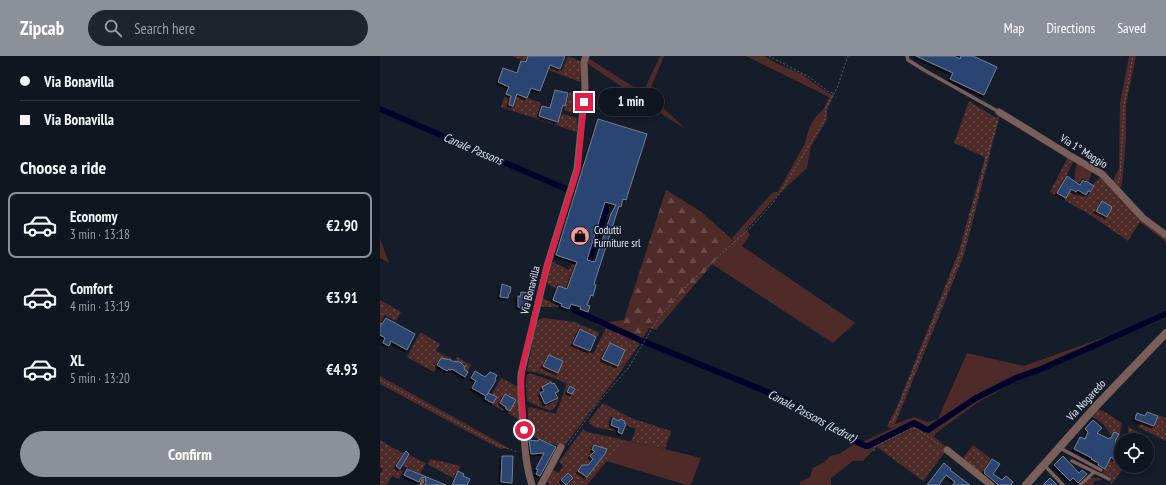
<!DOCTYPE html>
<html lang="en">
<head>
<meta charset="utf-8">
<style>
	:root { --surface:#101620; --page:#1e232d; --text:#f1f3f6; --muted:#9c9fa5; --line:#30353e; --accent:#8c9099 }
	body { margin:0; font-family:"PT Sans Narrow",sans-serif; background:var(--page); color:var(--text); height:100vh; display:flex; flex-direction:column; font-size:15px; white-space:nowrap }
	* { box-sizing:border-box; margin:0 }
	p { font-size:13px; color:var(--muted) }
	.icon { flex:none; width:22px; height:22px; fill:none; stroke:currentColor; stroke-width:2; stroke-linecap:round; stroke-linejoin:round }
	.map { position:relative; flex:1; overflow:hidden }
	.details { display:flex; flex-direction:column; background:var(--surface); width:380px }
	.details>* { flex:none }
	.banner { display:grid; align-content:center; height:88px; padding:0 20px; background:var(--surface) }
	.buttons { position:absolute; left:734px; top:377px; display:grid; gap:8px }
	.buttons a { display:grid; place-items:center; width:40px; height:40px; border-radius:50%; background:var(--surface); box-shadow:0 2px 6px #0003,0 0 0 1px var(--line); font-size:20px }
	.end { position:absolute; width:18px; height:18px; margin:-9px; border:5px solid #e11d48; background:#fff; box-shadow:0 0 0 2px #fff }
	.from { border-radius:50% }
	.bubble { position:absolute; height:28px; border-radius:14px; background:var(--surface); box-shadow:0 2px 6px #0003,0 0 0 1px var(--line); font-size:13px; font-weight:700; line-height:28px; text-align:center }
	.banner b { display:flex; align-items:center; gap:14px; height:38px; font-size:15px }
	.banner b+b { border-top:1px solid var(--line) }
	.banner i { width:10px; height:10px; background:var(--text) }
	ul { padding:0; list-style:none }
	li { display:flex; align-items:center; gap:12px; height:66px; margin:0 8px 6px; padding:0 12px; border:2px solid transparent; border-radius:8px }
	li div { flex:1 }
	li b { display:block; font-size:15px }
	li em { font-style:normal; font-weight:700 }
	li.selected { border-color:var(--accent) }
	li>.icon { width:36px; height:36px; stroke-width:1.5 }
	h2 { padding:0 20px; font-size:18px; line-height:48px }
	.action { display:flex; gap:8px; margin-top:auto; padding:8px 20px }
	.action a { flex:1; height:46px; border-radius:24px; background:var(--accent); color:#fff; font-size:16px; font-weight:700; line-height:46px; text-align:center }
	header { display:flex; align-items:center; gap:24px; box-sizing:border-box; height:56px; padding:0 20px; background:var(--accent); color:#fff }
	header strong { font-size:19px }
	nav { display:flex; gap:22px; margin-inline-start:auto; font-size:14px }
	.search { width:280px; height:36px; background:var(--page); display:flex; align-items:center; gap:10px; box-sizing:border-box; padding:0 14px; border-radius:22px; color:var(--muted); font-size:15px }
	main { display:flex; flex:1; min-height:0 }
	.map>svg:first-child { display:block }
	.grass { fill:#4e2b28 }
	.forest { fill:url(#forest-firs) }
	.park { fill:url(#park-dots) }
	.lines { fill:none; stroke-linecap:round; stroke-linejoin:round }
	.canal { stroke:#00032a; stroke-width:6 }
	.building { fill:#2a4471; stroke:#757f91; fill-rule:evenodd; filter:url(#shadow) }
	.path { stroke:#5b626e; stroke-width:1; stroke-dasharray:2 2; stroke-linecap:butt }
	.service { stroke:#7a5e5a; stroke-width:3.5 }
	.minor { stroke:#7a5e5a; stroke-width:7 }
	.tertiary { stroke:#7a5e5a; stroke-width:8 }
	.route { stroke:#e11d48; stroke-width:5 }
	.labels { text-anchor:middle; stroke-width:3; stroke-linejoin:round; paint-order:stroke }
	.street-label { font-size:11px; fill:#e8edf7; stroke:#151d2b }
	.poi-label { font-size:11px; fill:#e8edf7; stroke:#151d2b; text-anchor:start }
	.water-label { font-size:12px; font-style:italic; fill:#dbe4f3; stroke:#151d2b }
</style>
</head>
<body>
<header>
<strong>Zipcab</strong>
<div class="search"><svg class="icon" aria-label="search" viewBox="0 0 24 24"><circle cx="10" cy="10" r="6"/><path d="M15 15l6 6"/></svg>Search here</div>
<nav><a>Map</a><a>Directions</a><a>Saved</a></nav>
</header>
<main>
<section class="details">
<div class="banner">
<b><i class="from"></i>Via Bonavilla</b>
<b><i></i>Via Bonavilla</b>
</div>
<h2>Choose a ride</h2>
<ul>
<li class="selected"><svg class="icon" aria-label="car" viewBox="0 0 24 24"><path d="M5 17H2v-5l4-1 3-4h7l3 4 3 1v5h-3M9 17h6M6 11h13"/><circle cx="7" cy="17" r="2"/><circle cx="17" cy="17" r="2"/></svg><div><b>Economy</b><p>3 min · 13:18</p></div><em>€2.90</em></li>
<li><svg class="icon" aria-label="car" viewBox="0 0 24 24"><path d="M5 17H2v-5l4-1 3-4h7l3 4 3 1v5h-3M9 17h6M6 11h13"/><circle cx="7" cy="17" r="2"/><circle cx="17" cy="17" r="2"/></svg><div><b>Comfort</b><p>4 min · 13:19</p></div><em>€3.91</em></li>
<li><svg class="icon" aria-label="car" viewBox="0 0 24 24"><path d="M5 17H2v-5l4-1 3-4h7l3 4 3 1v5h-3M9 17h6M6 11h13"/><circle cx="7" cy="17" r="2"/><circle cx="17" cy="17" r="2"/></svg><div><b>XL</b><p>5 min · 13:20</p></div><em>€4.93</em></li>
</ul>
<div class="action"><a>Confirm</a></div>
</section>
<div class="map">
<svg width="786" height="429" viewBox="0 0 786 429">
	<defs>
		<pattern id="forest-firs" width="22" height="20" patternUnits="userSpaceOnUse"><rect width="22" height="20" fill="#4e2b28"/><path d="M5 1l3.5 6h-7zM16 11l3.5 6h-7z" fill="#684a48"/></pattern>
		<pattern id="park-dots" width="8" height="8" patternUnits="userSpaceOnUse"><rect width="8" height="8" fill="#4e2b28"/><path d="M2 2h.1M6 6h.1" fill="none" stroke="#684a48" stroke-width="1.8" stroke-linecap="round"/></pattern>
		<filter id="shadow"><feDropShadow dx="-2" dy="2" stdDeviation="0" flood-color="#0009"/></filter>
	</defs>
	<rect width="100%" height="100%" fill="#151d2b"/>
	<path class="grass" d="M280 0H284L268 38 306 73 285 60 208 8V2L263 37Z
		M366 0H384L400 9 420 17 448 37 454 39 447 54V64L431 90 427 112 398 139 366 174 370 179 362 190 475 267 453 287 332 208 353 184 352 182 393 136H398L425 87 429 72 435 62 444 52 449 41Z
		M749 0H756L746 49V83L742 128 740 132 733 125 739 112 740 47Z
		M0 51 187 131 186 136 0 56Z
		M697 106 712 115 709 125 702 123 700 127 695 125V115Z
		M728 129 786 182V186L760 166Z
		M0 182 9 207 0 202Z
		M786 256V262L644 321 597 347 556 377 554 381 568 392 565 396 536 374 497 391 494 393 483 405H473L451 422V429H420V426L430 421 433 412 443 407 450 400 459 398 474 388 399 343 261 286 263 283 400 339 471 381 482 386 511 373 515 368 534 361 548 366 558 363 587 297 644 310 725 281Z
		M0 320 129 392 120 393 0 328Z
		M244 384 285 393 321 402 311 429H307L226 405Z"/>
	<path class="forest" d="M286 134 320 155 353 184 276 274 269 272 261 286 216 268 244 264Z"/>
	<path class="park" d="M132 0H147V1L182 15 188 0 202 6 200 26Z
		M126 34 161 47 157 60 178 67 182 58 197 62V76L121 51Z
		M190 36 199 40 197 58 184 54Z
		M589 45 616 62 620 59 584 199 515 368 511 373 507 370 517 351 579 195 605 101 574 87Z
		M688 101 694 104 682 128 695 137 694 138 698 140 701 137 707 141 714 129 713 128 720 121 728 129 760 166 748 185 709 158 670 136Z
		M171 205 189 214 192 208 196 210 186 233 177 229 176 232 169 229 166 227Z
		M162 242 179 249 178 251H162L161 250Z
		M0 244 21 256 16 265 5 259 0 267Z
		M163 262 195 266 218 276 219 278 217 281 199 272 192 288 213 298 226 272 261 286 239 318 185 389 178 390 154 381V368H148V352L150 351 176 358 187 328C174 321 162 317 147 315L156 267 160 263Z
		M40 277H42L60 288 56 295 72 303V305L66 303V304L61 302 54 316 27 301Z
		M77 301 91 309 88 316 84 313 85 311 80 306 75 305Z
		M147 318H152L173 325 161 332 163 335 158 338 165 350 179 343 174 353 169 354 165 353 147 345 146 327Z
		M121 322 139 331 140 364 108 346Z
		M223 347 251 362 291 375 285 393 251 385 256 373 246 369V368L245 367 246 365 240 362 239 364 231 361 228 369 235 372 234 375 214 371 208 366Z
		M718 354H719L723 355 742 367 738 387 737 386V385C731 381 730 377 726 372 723 367 717 364 712 360Z
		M779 359 786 362V385L758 371 761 367 774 371Z
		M748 371 769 381 766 384H749Z
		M203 373 207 376 244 384 207 429H187L194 423 188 416 180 424 184 429H168L169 427 166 425 173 414 179 417 183 410 179 406Z
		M536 374 565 396 543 425 497 391Z
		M0 384 13 392 46 407 40 418 17 407 15 410 23 416 19 423 12 420 7 429H0V418L3 413 0 412Z
		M593 389 611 403 608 407 611 409 607 412 602 418 582 403Z
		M732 398 736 400 735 407 743 413 731 429 730 421 722 418Z
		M51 403 81 410 73 422 47 408Z
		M710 422H719L722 424 714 425 713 429H703Z"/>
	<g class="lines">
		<path class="canal" d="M0 53 186 133
			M207 211 226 154V151L224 149
			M196 242 192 252 194 254 260 284 400 341C430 356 456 378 486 390H488L534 367 545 373 548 374 596 342 636 322 661 313 786 258"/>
	</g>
	<path class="building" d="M148 0H185L180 13 170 9 160 35 151 32 147 42 137 38 133 50 129 49 131 40 126 38 129 31 118 26 123 12 137 17 141 5 146 6Z
		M536 0H574L580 3 581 0H593L617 11 604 39 570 23 573 17Z
		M175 34 188 37 185 50 183 49 178 66 159 60 162 50 170 52Z
		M257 38 278 54 275 58 257 46 255 54 251 52 253 43 255 39Z
		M218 63 267 78 246 144 243 143 241 151 239 150 214 228 216 229 213 240 211 239 207 249 210 250 208 256 200 253 201 251 191 248 189 253 181 250 182 248 173 244 178 230 187 233 197 206 176 199ZM225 146 236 149 231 158 215 206 207 204Z
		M687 120 700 129 703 124 705 126 706 125 714 130 710 136 708 135 706 139 698 134 696 136 691 133 686 142 677 137Z
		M722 145 732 151 731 152H732L727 161 716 155Z
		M122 228 131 231 130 237H129L128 242 120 241Z
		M141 236 150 237 146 253 138 251V240L140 241Z
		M6 262 35 278 27 294 11 285 9 290 3 287 5 282 0 279V267L2 268Z
		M200 273 216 281 210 295 193 288Z
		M230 287 245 294 238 310 222 303Z
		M169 299 183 305 178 317 163 310Z
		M61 302 71 304V305L80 306 85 311 84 313 88 316 85 321 72 313 71 314 69 313 67 315 57 309Z
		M95 315 105 321 110 316 117 319 115 323 116 324 107 339 108 337 117 341 113 347 105 343 106 340 92 332 96 325 91 322Z
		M171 326 172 328 174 327 179 335 175 337 178 342 165 348 160 337 164 335 162 331Z
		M190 330 195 333 192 338 187 336Z
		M125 338 136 344 130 355 126 353V351L120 347Z
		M767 356 778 360 774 370 755 363 757 357 765 360Z
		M233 362 239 365 240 363 245 365 244 367 246 368 242 378 238 376 239 372 231 369Z
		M713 364 722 372 717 377 729 383V382H731L734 376 739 378 735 385 738 388 735 404 731 401 725 413 718 409 719 407 711 403 712 402 694 393 700 381 705 383 708 376 705 373Z
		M159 383 176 391 160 420 156 418 158 414 156 413 164 397 151 398 149 384 158 385Z
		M214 389 227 393 225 398 207 421 198 415 202 409H208L213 403 210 400 215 395 212 394Z
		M26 395 29 398 20 413 16 410Z
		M122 400H133L132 427 121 426Z
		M683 400 699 417 702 414 707 418 698 427 693 422 690 425 674 409Z
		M612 403 620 408 613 418 622 424 626 420 633 426 631 429H618L614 425 604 417 605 416 604 415Z
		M564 407 571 413 570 414 590 429H573L575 426 566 419 559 429H547Z
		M27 413 66 429H45L46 424 45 421 41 422 39 426 24 419Z
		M78 415 84 418 83 420 90 423 87 429H72Z
		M188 417 193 422 186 429 181 424Z
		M670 422 677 429H663Z"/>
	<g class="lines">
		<path class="path" d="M389 0 429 21 449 36 453 37
			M738 127 740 121 744 50 753 0
			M0 324 120 390 138 396
			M513 365 581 198 617 64
			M188 389 218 347 249 311 277 264 308 228 371 171 392 148 400 137 445 63 446 52 457 32 468 0
			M494 395V391L532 372 537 373 561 390"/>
		<path class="service" d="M527 0 528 4 544 14 619 56
			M680 392 721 414
			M692 405 729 423
			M664 409 683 429
			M41 429 43 424
			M700 429 714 416"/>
		<path class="minor" d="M619 56 689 99 722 118 763 162 786 179
			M567 394 611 429
			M152 429C145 409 145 388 143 368 142 351 140 335 141 318L167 210 197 113 205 32 204 6 206 0
			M161 429 181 391"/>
		<path class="tertiary" d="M646 429 717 349 786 277"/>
	</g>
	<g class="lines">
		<path class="route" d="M144 374 141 329 143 307 167 210 198 113 204 46"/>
	</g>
	<defs>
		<symbol id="shop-disc" viewBox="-11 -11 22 22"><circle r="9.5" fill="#f59c94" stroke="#151d2b"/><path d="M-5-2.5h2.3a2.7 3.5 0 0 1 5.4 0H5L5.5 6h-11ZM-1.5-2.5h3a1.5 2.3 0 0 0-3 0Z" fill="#111"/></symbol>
	</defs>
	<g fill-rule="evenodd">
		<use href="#shop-disc" x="189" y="169" width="22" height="22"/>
	</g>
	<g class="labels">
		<g class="street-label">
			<text transform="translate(704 95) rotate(32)" y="4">Via 1° Maggio</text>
			<text transform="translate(150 234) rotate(-76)" y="4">Via Bonavilla</text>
			<text transform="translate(706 344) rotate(-47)" y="4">Via Nogaredo</text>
		</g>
		<g class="poi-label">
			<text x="214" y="178">Codutti<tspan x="214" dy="13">Furniture srl</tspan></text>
		</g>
		<g class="water-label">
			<text transform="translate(93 93) rotate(23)" y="4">Canale Passons</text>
			<text transform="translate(432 360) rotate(28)" y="4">Canale Passons (Ledrut)</text>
		</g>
	</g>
</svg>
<div class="buttons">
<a><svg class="icon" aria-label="locate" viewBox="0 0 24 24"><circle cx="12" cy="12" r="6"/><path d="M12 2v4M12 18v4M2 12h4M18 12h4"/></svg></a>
</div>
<i class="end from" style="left:144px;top:374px"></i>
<i class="end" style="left:204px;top:46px"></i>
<div class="bubble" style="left:218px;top:32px;width:66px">1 min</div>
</div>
</main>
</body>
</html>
